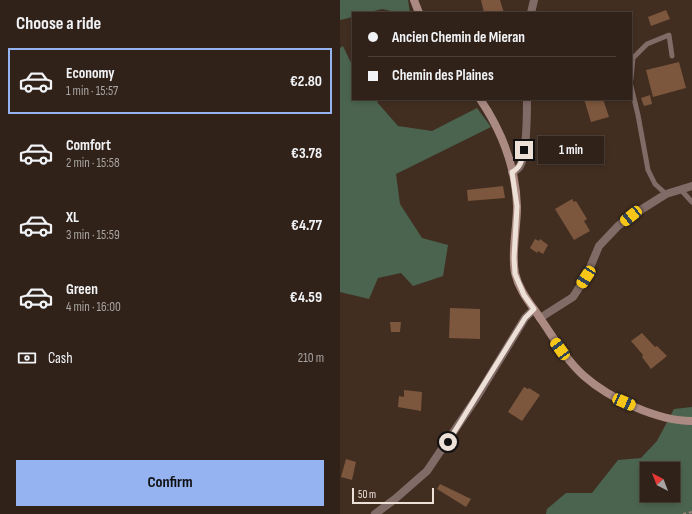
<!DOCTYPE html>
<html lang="en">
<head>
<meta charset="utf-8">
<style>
	:root { --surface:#312219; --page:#3d2f26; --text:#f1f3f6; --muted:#a8a4a2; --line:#4c3f38; --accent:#95b2f1 }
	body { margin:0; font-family:"Sofia Sans Condensed",sans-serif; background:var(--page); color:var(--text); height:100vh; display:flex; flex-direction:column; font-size:15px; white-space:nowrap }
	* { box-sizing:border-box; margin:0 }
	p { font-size:13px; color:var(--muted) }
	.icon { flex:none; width:22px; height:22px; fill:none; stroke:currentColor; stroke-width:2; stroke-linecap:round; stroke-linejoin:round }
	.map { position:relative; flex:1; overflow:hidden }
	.sheet { display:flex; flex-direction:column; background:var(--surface); width:340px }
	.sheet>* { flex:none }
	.guide { position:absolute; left:12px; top:12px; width:280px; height:88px; border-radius:0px; box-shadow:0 2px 6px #0003,0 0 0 1px var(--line); display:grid; align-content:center; height:88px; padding:0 16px; background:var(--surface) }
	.needle { width:26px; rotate:318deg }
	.fabs { position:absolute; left:300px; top:462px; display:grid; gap:8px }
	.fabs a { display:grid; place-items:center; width:40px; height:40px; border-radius:0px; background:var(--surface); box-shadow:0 2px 6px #0003,0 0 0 1px var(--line); font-size:20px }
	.scale { position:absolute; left:12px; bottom:10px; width:82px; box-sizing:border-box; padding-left:4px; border:2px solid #ede0d7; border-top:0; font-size:11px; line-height:14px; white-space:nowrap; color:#ede0d7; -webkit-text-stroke:3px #412e21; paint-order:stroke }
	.end { position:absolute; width:18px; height:18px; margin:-9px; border:5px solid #ede0d7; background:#111; box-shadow:0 0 0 2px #111 }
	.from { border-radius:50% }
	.bubble { position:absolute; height:28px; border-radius:0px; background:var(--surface); box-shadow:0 2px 6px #0003,0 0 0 1px var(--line); font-size:13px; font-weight:700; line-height:28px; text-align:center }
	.car { position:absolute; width:12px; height:24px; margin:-12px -6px; border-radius:5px; box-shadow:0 0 3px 1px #0007; background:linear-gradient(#f5c518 24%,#345 0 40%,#f5c518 0 76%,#345 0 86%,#f5c518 0) }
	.guide b { display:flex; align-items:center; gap:14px; height:38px; font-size:15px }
	.guide b+b { border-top:1px solid var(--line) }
	.guide i { width:10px; height:10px; background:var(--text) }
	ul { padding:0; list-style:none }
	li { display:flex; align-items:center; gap:12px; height:66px; margin:0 8px 6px; padding:0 8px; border:2px solid transparent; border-radius:0px }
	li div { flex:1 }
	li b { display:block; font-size:15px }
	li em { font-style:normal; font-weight:700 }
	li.on { border-color:var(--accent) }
	li>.icon { width:36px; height:36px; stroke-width:1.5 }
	h2 { padding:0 16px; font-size:18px; line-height:48px }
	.pay { display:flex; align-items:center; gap:10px; height:44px; padding:0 16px; font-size:15px }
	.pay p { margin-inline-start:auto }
	.action { display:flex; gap:8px; margin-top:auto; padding:8px 16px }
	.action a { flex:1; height:46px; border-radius:0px; background:var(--accent); color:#111; font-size:16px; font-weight:700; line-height:46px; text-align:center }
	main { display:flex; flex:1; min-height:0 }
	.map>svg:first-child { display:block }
	.green { fill:#4b644f; fill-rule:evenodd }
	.building { fill:#7c573d }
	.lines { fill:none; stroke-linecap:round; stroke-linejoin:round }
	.path { stroke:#96867b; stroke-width:2; stroke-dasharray:3 3; stroke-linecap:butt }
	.lane { stroke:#816b67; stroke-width:5 }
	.street { stroke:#816b67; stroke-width:8 }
	.secondary { stroke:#ac8a84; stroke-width:8 }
	.route { stroke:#ede0d7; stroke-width:5 }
</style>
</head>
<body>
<main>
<section class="sheet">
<h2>Choose a ride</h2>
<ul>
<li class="on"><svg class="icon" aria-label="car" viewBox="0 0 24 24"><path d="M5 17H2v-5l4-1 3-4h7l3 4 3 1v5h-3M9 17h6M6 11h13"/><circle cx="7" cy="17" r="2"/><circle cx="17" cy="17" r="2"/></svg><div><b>Economy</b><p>1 min · 15:57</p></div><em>€2.80</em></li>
<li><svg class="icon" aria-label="car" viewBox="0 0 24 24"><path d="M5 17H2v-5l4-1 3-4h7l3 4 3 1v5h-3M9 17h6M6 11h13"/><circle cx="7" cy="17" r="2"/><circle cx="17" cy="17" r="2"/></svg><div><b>Comfort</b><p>2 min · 15:58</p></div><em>€3.78</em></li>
<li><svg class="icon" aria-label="car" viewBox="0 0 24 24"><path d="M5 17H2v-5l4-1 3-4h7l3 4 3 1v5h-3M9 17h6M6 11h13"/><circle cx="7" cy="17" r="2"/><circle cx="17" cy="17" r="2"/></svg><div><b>XL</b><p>3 min · 15:59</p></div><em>€4.77</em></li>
<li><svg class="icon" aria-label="car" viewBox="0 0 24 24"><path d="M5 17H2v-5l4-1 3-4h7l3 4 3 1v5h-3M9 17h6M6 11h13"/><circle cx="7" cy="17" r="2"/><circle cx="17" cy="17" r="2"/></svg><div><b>Green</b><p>4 min · 16:00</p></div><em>€4.59</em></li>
</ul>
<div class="pay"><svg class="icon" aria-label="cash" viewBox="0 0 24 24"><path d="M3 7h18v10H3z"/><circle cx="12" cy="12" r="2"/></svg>Cash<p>210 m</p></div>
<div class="action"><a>Confirm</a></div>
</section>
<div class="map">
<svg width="352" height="514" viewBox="0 0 352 514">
	<rect width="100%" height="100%" fill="#412e21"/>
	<path class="green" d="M0 0H68L70 13H60L42 9 26 13H13V17L0 20Z
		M3 46 13 67V99H41L37 102 58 126 92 131 137 108 151 127 56 174 60 204 82 238 108 245 103 276 73 286 61 273 38 278 29 299 0 292V48Z
		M352 407V514H206L207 509 226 493H252L278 460 301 458 317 441 334 409ZM307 469H333V495H307Z"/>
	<path class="building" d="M141 0H160L164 13H144Z
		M326 10 330 19 311 26 308 17Z
		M339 62 346 88 313 97 306 70Z
		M310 95 312 104 304 106 301 98Z
		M244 99H263L269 117 251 122Z
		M163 186 165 198 128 201 127 190Z
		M232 199 234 202 236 201 247 219 244 221 250 231 234 240 215 209Z
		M195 239 199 241 200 239 208 245 203 254 198 251 197 253 190 248Z
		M110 308 140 309V339L109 338Z
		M50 322H61L60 332H51Z
		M302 333 315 347 317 346 327 356 311 369 302 357 303 355 291 341Z
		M184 387 188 389 189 388 200 395 182 421 168 412Z
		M64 390 82 392 81 411 58 407 59 396 64 397Z
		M6 459 16 462 12 480 1 477Z
		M100 484 131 499 126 507 97 489Z"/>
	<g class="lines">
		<path class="path" d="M343 514 352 512"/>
		<path class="lane" d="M291 79 293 58 307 44 329 35 332 56
			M291 86 298 115 308 170 315 184 326 194
			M341 190 352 202"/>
		<path class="street" d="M191 13 194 0
			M172 172C175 171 178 169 180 166 187 154 187 114 187 99
			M200 318 233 297 246 277 259 246 278 226 291 216 326 194 352 186
			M35 514 55 499 87 471 137 397 185 318 194 309"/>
		<path class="secondary" d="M74 0 79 13
			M140 99C161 130 176 168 177 207 177 229 171 252 175 273 179 291 191 304 200 318 214 338 226 360 244 376 270 399 318 421 352 421"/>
	</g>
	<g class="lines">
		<path class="route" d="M108 442 185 318 194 309 184 295 175 274 174 258 177 206 172 172C181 168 182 159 184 150"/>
	</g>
</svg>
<div class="fabs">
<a><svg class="needle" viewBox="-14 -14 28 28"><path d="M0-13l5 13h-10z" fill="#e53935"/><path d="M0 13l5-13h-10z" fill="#a8a4a2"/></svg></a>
</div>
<div class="scale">50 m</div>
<i class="end from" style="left:108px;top:442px"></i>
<i class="end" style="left:184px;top:150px"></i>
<div class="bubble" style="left:198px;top:136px;width:66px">1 min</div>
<i class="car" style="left:291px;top:216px;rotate:231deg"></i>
<i class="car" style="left:246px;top:277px;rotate:213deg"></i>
<i class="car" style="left:220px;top:349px;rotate:324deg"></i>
<i class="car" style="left:284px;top:402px;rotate:114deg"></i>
<div class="guide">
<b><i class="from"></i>Ancien Chemin de Mieran</b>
<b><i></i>Chemin des Plaines</b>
</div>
</div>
</main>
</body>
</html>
